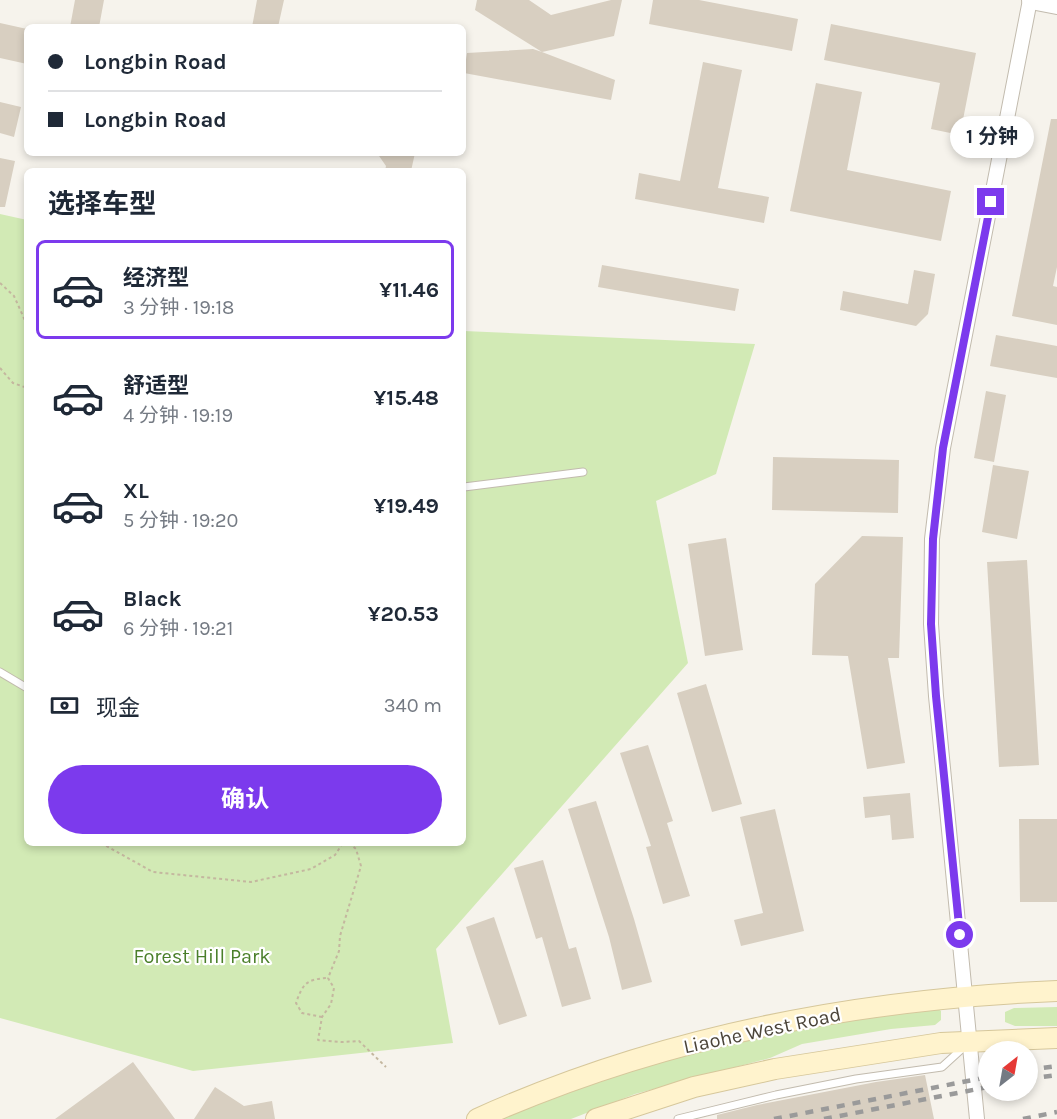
<!DOCTYPE html>
<html lang="zh">
<head>
<meta charset="utf-8">
<style>
	:root { --surface:#fff; --page:#f2f2f3; --text:#1f2937; --muted:#747a83; --line:#e0e1e3; --accent:#7c3aed }
	body { margin:0; font-family:Karla,"Noto Sans SC",sans-serif; background:var(--page); color:var(--text); height:100vh; display:flex; flex-direction:column; font-size:22px; white-space:nowrap }
	* { box-sizing:border-box; margin:0 }
	p { font-size:20px; color:var(--muted) }
	.icon { flex:none; width:33px; height:33px; fill:none; stroke:currentColor; stroke-width:2; stroke-linecap:round; stroke-linejoin:round }
	.map { position:relative; flex:1; overflow:hidden }
	.drawer { position:absolute; left:24px; top:168px; width:442px; height:678px; display:flex; flex-direction:column; background:var(--surface); border-radius:9px; box-shadow:0 3px 9px #0003 }
	.drawer>* { flex:none }
	.hud { position:absolute; left:24px; top:24px; width:442px; height:132px; border-radius:9px; box-shadow:0 3px 9px #0003; display:grid; align-content:center; height:132px; padding:0 24px; background:var(--surface) }
	.needle { width:39px; rotate:31deg }
	.controls { position:absolute; left:978px; top:1041px; display:grid; gap:12px }
	.controls a { display:grid; place-items:center; width:60px; height:60px; border-radius:50%; background:var(--surface); box-shadow:0 3px 9px #0003; font-size:30px }
	.end { position:absolute; width:27px; height:27px; margin:-14px; border:8px solid #7c3aed; background:#fff; box-shadow:0 0 0 3px #fff }
	.from { border-radius:50% }
	.bubble { position:absolute; height:42px; border-radius:21px; background:var(--surface); box-shadow:0 3px 9px #0003; font-size:20px; font-weight:700; line-height:42px; text-align:center }
	.hud b { display:flex; align-items:center; gap:21px; height:57px; font-size:22px }
	.hud b+b { border-top:2px solid var(--line) }
	.hud i { width:15px; height:15px; background:var(--text) }
	ul { padding:0; list-style:none }
	li { display:flex; align-items:center; gap:18px; height:99px; margin:0 12px 9px; padding:0 12px; border:3px solid transparent; border-radius:9px }
	li div { flex:1 }
	li b { display:block; font-size:22px }
	li em { font-style:normal; font-weight:700 }
	li.active { border-color:var(--accent) }
	li>.icon { width:54px; height:54px; stroke-width:1.5 }
	h2 { padding:0 24px; font-size:27px; line-height:72px }
	.pay { display:flex; align-items:center; gap:15px; height:66px; padding:0 24px; font-size:22px }
	.pay p { margin-inline-start:auto }
	.primary-button { display:flex; gap:12px; margin-top:auto; padding:12px 24px }
	.primary-button a { flex:1; height:69px; border-radius:36px; background:var(--accent); color:#fff; font-size:24px; font-weight:700; line-height:69px; text-align:center }
	.map>svg:first-child { display:block }
	.green { fill:#d2eab5 }
	.building { fill:#d8cfc1 }
	.lines { fill:none; stroke-linecap:round; stroke-linejoin:round }
	.service-casing { stroke:#c2bbae; stroke-width:9 }
	.minor-casing { stroke:#c2bbae; stroke-width:16 }
	.tertiary-casing { stroke:#c2bbae; stroke-width:20 }
	.secondary-casing { stroke:#d6c79b; stroke-width:22 }
	.path { stroke:#c4b79f; stroke-width:2; stroke-dasharray:3 3; stroke-linecap:butt }
	.service { stroke:#fff; stroke-width:7 }
	.minor { stroke:#fff; stroke-width:14 }
	.tertiary { stroke:#fff; stroke-width:18 }
	.secondary { stroke:#fff3cd; stroke-width:20 }
	.rail { stroke:#9a9a9a; stroke-width:4.5; stroke-dasharray:8 8; stroke-linecap:butt }
	.route { stroke:#7c3aed; stroke-width:8 }
	.labels { text-anchor:middle; stroke-width:4.5; stroke-linejoin:round; paint-order:stroke }
	.park-label { font-size:20px; fill:#4a7f2a; stroke:#fff }
	.street-label { font-size:20px; fill:#4b4439; stroke:#fff }
</style>
</head>
<body>
<div class="map">
<svg width="1057" height="1119" viewBox="0 0 1057 1119">
	<rect width="100%" height="100%" fill="#f6f3ec"/>
	<path class="green" d="M0 214 27 220V843H464V331L755 344 716 474 656 501 688 663 436 949 453 1043 193 1071 0 1018Z
		M936 1007 941 1011V1020L935 1025 891 1029 802 1044 770 1058 635 1094 571 1119H500C578 1089 656 1060 738 1041 803 1025 869 1017 936 1007Z
		M1057 1007V1026H1015L1005 1022V1012L1014 1008Z"/>
	<path class="building" d="M75 0H104L99 27H70Z
		M257 0H284L278 27H252Z
		M477 0H529L551 15 611 0H622L614 36 542 52 615 80 611 100 464 73 467 53 533 49 542 52 475 10Z
		M653 0H699L798 19 792 51 649 24Z
		M0 23 27 29V64L0 58Z
		M831 24 976 53 960 135 931 129 940 83 824 60Z
		M703 62 742 70 718 188 769 197 764 223 635 199 639 173 680 181Z
		M816 83 862 92 847 170 951 191 941 241 790 211Z
		M0 102 21 107 14 137 0 133Z
		M1051 119H1057V267L1053 286 1057 287V325L1012 316Z
		M377 153H415L411 171H385L386 166Z
		M0 158 15 161 5 207H0Z
		M602 265 739 289 735 311 598 287Z
		M914 270 935 274 928 314 916 326 840 310 843 291 908 304Z
		M996 335 1057 346V378L990 366Z
		M986 391 1006 395 994 462 974 458Z
		M773 457 899 460 898 513 772 510Z
		M993 465 1029 471 1017 539 982 532Z
		M862 536 903 537 899 658H888L905 763 867 769 848 656 812 655 815 584Z
		M726 538 743 650 705 656 688 544Z
		M1027 560 1039 765 999 767 987 562Z
		M706 684 742 804 712 812 677 693Z
		M648 745 673 821 667 823 690 896 663 904 646 847 651 846 620 753Z
		M910 793 914 838 892 840 890 815 865 818 863 797Z
		M596 801 634 919 652 982 622 990 609 937 568 809Z
		M775 809 804 931 741 946 734 920 763 913 740 817Z
		M1019 819H1057V902H1020Z
		M543 860 569 949 576 947 591 999 562 1007 542 937 536 939 514 868Z
		M494 917 527 1016 499 1025 466 927Z
		M133 1062 175 1119H55Z
		M925 1075 934 1119H717V1115L757 1105 876 1082Z
		M215 1087 244 1106 272 1101 275 1119H194Z"/>
	<g class="lines">
		<defs>
			<path id="service" d="M464 487 583 472
				M0 672 27 688
				M678 1119 776 1095 856 1079 942 1067 965 1046"/>
			<path id="minor" d="M977 1119 936 696 931 624 932 539 943 448 1030 0"/>
			<path id="tertiary" d="M1031 0 1057 5"/>
			<path id="secondary" d="M477 1119C659 1037 859 999 1057 991
				M596 1119 694 1087 775 1069 941 1043 1057 1038"/>
		</defs>
		<use href="#service" class="service-casing"/>
		<use href="#minor" class="minor-casing"/>
		<use href="#tertiary" class="tertiary-casing"/>
		<use href="#secondary" class="secondary-casing"/>
		<path class="path" d="M0 283 14 296 27 325
			M0 368 13 383 27 388
			M101 843 153 872 251 882 311 869 335 855 343 843
			M349 843 356 849 361 866 340 936 339 951 328 978 334 988 331 1004 322 1017 318 1040 342 1042 359 1041 386 1067
			M322 1017 302 1013 296 1003C303 983 307 979 328 978"/>
		<use href="#service" class="service"/>
		<use href="#minor" class="minor"/>
		<use href="#tertiary" class="tertiary"/>
		<use href="#secondary" class="secondary"/>
		<path class="rail" d="M1028 1070 1057 1066
			M1028 1079 1057 1075
			M774 1119 988 1077
			M824 1119 988 1087
			M1023 1119 1057 1112"/>
	</g>
	<g class="lines">
		<path class="route" d="M960 935 936 696 931 624 933 539 943 448 991 202"/>
	</g>
	<g class="labels">
		<g class="park-label">
			<text x="202" y="963">Forest Hill Park</text>
		</g>
		<g class="street-label">
			<text transform="translate(762 1030) rotate(-12)" y="7">Liaohe West Road</text>
		</g>
	</g>
</svg>
<div class="controls">
<a><svg class="needle" viewBox="-14 -14 28 28"><path d="M0-13l5 13h-10z" fill="#e53935"/><path d="M0 13l5-13h-10z" fill="#747a83"/></svg></a>
</div>
<i class="end from" style="left:960px;top:935px"></i>
<i class="end" style="left:991px;top:202px"></i>
<div class="bubble" style="left:950px;top:116px;width:84px">1 分钟</div>
<div class="hud">
<b><i class="from"></i>Longbin Road</b>
<b><i></i>Longbin Road</b>
</div>
<section class="drawer">
<h2>选择车型</h2>
<ul>
<li class="active"><svg class="icon" aria-label="car" viewBox="0 0 24 24"><path d="M5 17H2v-5l4-1 3-4h7l3 4 3 1v5h-3M9 17h6M6 11h13"/><circle cx="7" cy="17" r="2"/><circle cx="17" cy="17" r="2"/></svg><div><b>经济型</b><p>3 分钟 · 19:18</p></div><em>¥11.46</em></li>
<li><svg class="icon" aria-label="car" viewBox="0 0 24 24"><path d="M5 17H2v-5l4-1 3-4h7l3 4 3 1v5h-3M9 17h6M6 11h13"/><circle cx="7" cy="17" r="2"/><circle cx="17" cy="17" r="2"/></svg><div><b>舒适型</b><p>4 分钟 · 19:19</p></div><em>¥15.48</em></li>
<li><svg class="icon" aria-label="car" viewBox="0 0 24 24"><path d="M5 17H2v-5l4-1 3-4h7l3 4 3 1v5h-3M9 17h6M6 11h13"/><circle cx="7" cy="17" r="2"/><circle cx="17" cy="17" r="2"/></svg><div><b>XL</b><p>5 分钟 · 19:20</p></div><em>¥19.49</em></li>
<li><svg class="icon" aria-label="car" viewBox="0 0 24 24"><path d="M5 17H2v-5l4-1 3-4h7l3 4 3 1v5h-3M9 17h6M6 11h13"/><circle cx="7" cy="17" r="2"/><circle cx="17" cy="17" r="2"/></svg><div><b>Black</b><p>6 分钟 · 19:21</p></div><em>¥20.53</em></li>
</ul>
<div class="pay"><svg class="icon" aria-label="cash" viewBox="0 0 24 24"><path d="M3 7h18v10H3z"/><circle cx="12" cy="12" r="2"/></svg>现金<p>340 m</p></div>
<div class="primary-button"><a>确认</a></div>
</section>
</div>
</body>
</html>
